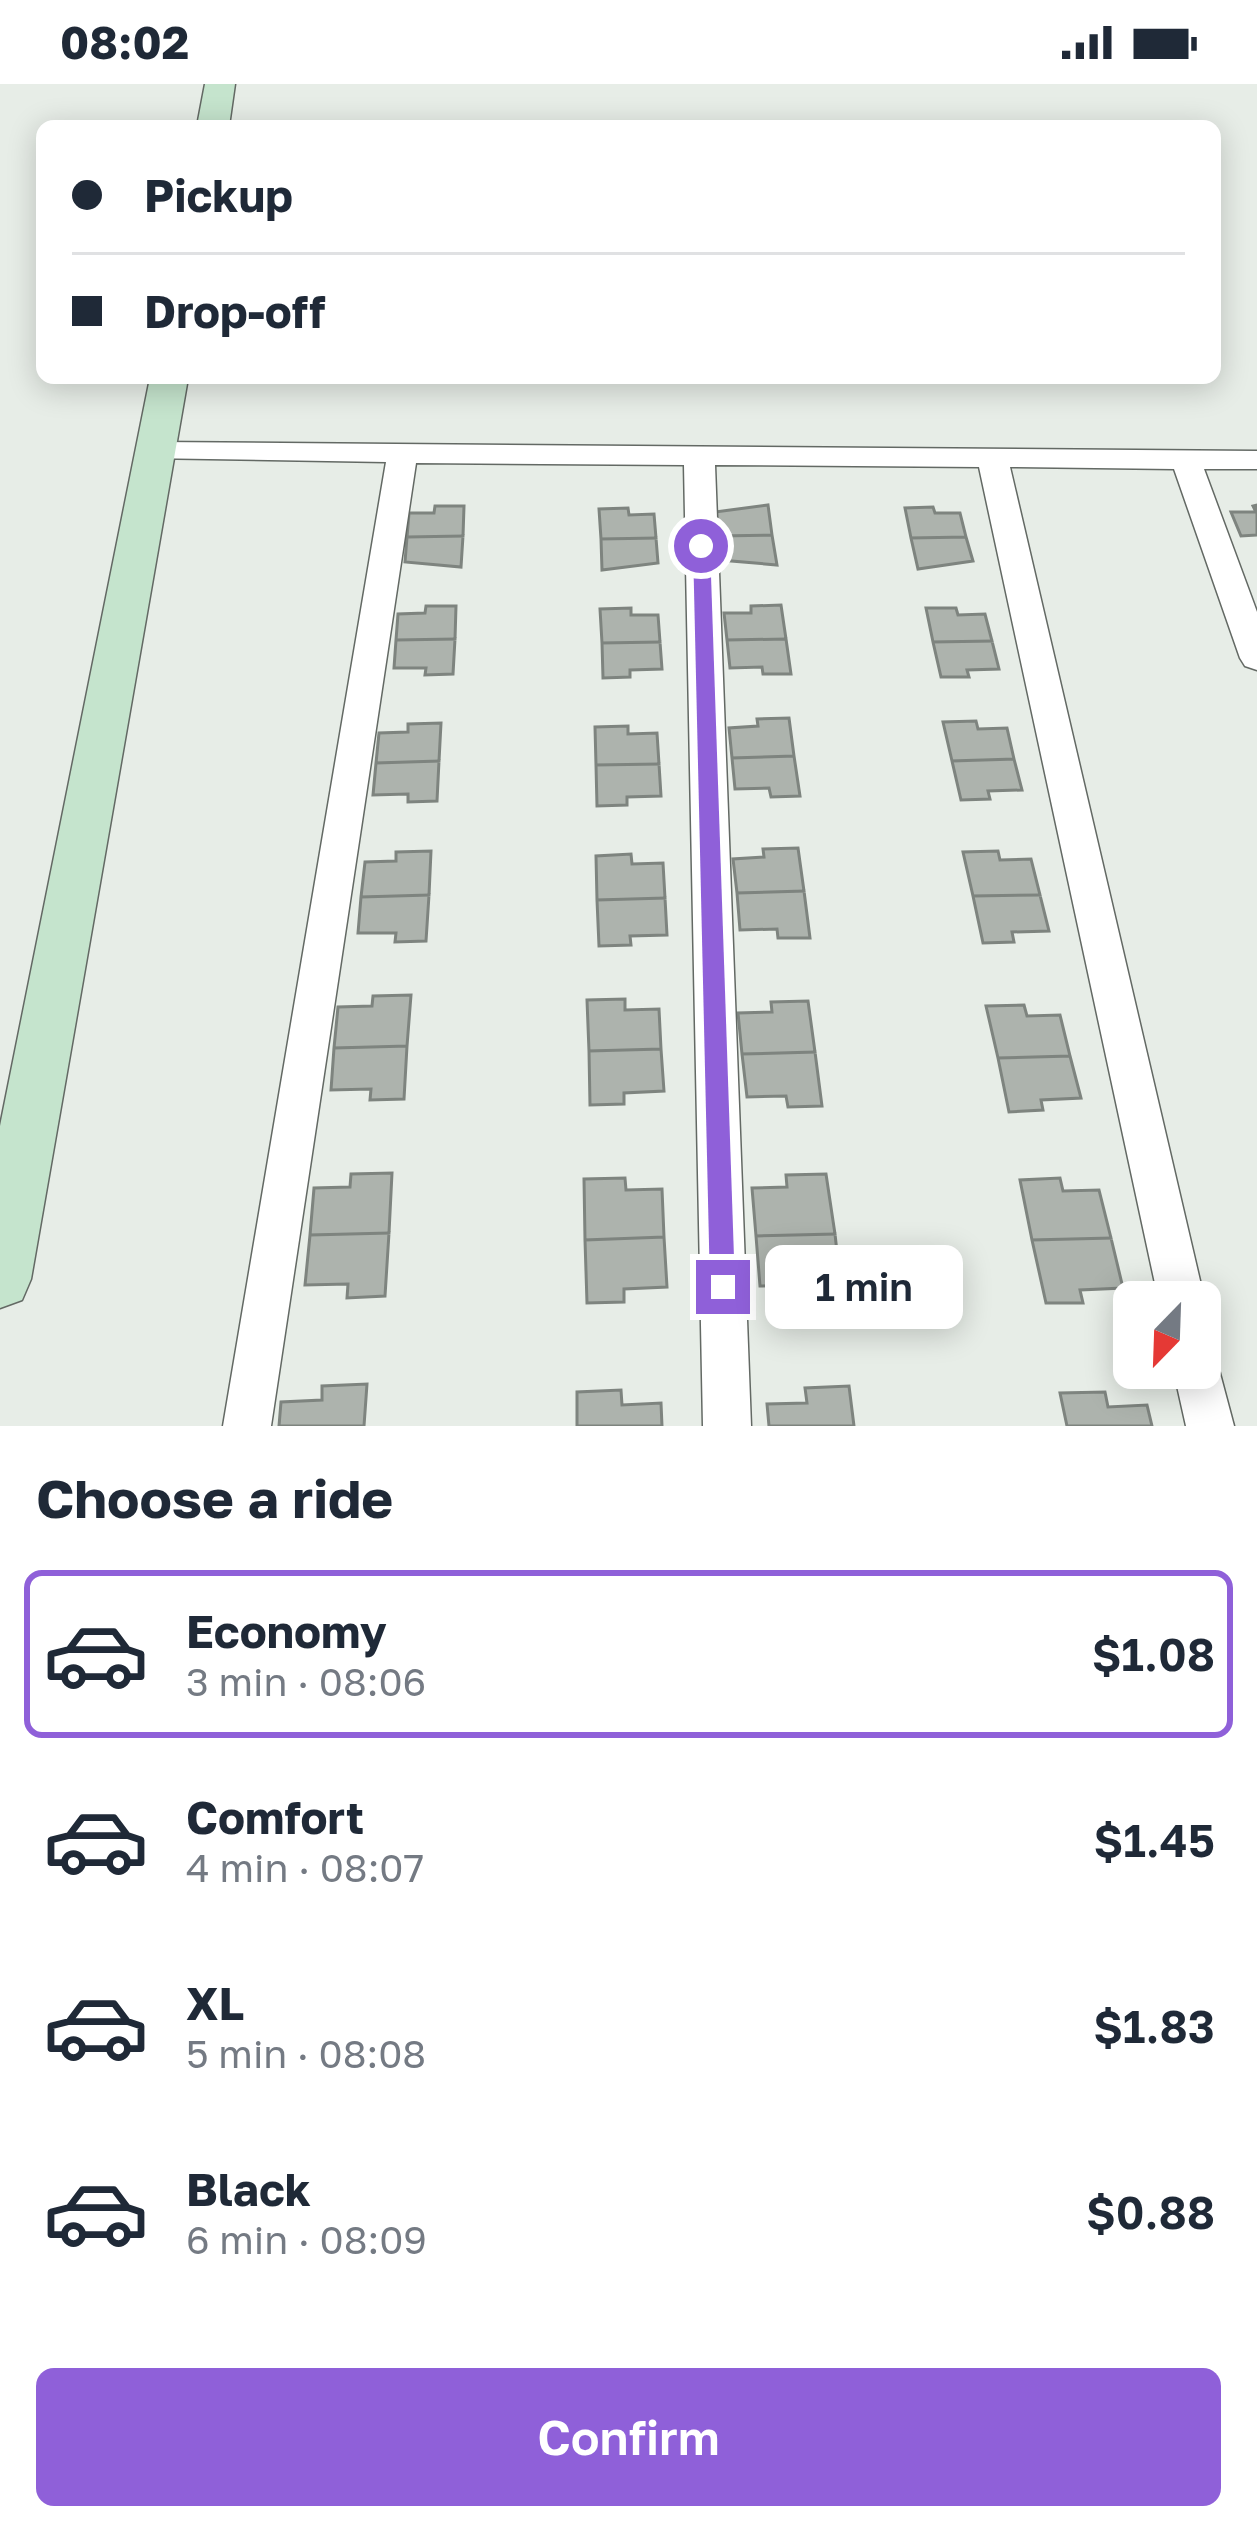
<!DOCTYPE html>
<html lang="en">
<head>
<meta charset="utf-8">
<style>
	:root { --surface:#fff; --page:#f6f6f7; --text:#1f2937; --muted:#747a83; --line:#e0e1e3; --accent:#8f60d9 }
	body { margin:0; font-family:"Golos Text",sans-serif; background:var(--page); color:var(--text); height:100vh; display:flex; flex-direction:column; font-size:45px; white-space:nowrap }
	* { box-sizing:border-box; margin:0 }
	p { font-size:39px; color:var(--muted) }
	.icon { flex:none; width:66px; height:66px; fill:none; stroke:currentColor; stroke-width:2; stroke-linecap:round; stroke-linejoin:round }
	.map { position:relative; height:1342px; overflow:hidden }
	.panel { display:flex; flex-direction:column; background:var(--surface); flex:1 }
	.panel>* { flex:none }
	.top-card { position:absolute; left:36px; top:36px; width:1185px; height:264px; border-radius:18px; box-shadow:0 6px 30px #0003; display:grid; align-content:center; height:264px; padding:0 36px; background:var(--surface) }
	.needle { width:78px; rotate:203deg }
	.controls { position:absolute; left:1113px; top:1197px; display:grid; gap:24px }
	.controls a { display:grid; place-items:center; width:108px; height:108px; border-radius:18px; background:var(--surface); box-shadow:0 6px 30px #0003; font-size:60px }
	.end { position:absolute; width:54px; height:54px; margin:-27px; border:15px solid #8f60d9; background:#fff; box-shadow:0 0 0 6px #fff }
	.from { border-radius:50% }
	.bubble { position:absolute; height:84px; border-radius:18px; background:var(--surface); box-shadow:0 6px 30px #0003; font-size:39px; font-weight:600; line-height:84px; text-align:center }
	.top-card b { display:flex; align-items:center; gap:42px; height:114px; font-size:45px }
	.top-card b+b { border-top:3px solid var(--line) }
	.top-card i { width:30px; height:30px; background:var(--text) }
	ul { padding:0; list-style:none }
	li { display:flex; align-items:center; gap:36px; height:168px; margin:0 24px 18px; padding:0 12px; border:6px solid transparent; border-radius:18px }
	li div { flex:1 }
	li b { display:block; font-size:45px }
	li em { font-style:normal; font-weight:600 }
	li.current { border-color:var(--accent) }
	li>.icon { width:108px; height:108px; stroke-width:1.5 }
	h2 { padding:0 36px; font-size:54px; line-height:144px }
	.button { display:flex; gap:24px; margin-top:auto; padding:24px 36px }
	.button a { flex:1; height:138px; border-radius:18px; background:var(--accent); color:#fff; font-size:48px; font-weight:600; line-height:138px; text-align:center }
	.status { display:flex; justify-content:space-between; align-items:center; height:84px; padding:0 60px; background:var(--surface); direction:ltr }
	.status svg { height:33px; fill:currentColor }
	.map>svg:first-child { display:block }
	.building { fill:#adb3ad; stroke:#7e847f; stroke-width:3 }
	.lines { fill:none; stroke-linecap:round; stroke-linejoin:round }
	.street-casing { stroke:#636964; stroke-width:3 }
	.secondary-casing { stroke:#636964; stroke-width:3 }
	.street { fill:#fff; fill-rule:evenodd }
	.secondary { fill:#c5e4cd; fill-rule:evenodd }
	.route { fill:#8f60d9 }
</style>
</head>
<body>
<div class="status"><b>08:02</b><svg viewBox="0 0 49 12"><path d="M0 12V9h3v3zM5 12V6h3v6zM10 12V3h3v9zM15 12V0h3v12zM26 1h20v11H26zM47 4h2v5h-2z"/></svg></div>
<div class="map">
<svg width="1257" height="1342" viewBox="0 0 1257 1342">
	<rect width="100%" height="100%" fill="#e7ede7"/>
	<path class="building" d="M768 421 772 451 718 452 715 428Z
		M1257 421V451L1241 452 1231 428H1256L1253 422Z
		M435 422H464L463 452 407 453 409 429H434Z
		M933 423 935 429H960L966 453 911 454 905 424Z
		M628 424 629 431 654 430 656 454 601 455 599 425Z
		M772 451 777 481 720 476 718 452Z
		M463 452 461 483 405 478 407 453Z
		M966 453 973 477 918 485 911 454Z
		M656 454 658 479 602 486 601 455Z
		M781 521 786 555 727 556 724 529H751V522Z
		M426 522H456L455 555 396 556 398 530 425 529Z
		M631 524V531H658L660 558 602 559 600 525Z
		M926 524H956L958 531 985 530 992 557 933 558Z
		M455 555 453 590 425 591 426 584H394L396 556Z
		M786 555 791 590H763L762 583 730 584 727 556Z
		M992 557 999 585 967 586 969 593H941L933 558Z
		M660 558 662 585 630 586V593L603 594 602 559Z
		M789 634 794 672 732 674 729 644 758 642 757 635Z
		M976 637 978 645 1007 644 1014 675 952 677 943 638Z
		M441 639 439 677 376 679 379 649 408 648V640Z
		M628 642V650L657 649 659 680 596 681 595 643Z
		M794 672 800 712 771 713 769 704 735 705 732 674Z
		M1014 675 1022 706 988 707 990 715 961 716 952 677Z
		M439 677 437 717 408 718V710L373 711 376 679Z
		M659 680 661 712 627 713V721L597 722 596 681Z
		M798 764 804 807 737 809 733 775 764 773 763 765Z
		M431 767 429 811 361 813 365 778 396 777V768Z
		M998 767 1000 776 1031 775 1040 811 973 812 963 768Z
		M631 770 632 780 663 779 665 814 597 816 596 772Z
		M804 807 810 854H778L777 845 740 846 737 809Z
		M429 811 426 857 395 858 396 849H358L361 813Z
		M1040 811 1049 847 1012 848 1014 858 983 859 973 812Z
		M665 814 667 851 630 852 631 861 599 862 597 816Z
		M411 911 407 962 334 964 338 923 372 922 373 912Z
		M625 915V926L659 925 661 965 589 967 587 916Z
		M808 917 815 968 742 970 738 929 772 928 771 918Z
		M1024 921 1027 932 1060 931 1070 972 998 974 986 922Z
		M407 962 404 1015 370 1016 371 1005 331 1006 334 964Z
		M661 965 664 1007 624 1009V1020L590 1021 589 967Z
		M815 968 822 1022 788 1023 786 1012 747 1013 742 970Z
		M1070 972 1081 1014 1041 1016 1043 1026 1009 1028 998 974Z
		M392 1089 389 1149 310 1151 314 1104 350 1103 351 1090Z
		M826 1090 835 1150 756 1152 752 1104 787 1103 786 1091Z
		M625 1094 626 1106 662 1105 664 1153 585 1156 584 1095Z
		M1060 1094 1063 1107 1099 1106 1111 1154 1032 1156 1020 1096Z
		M389 1149 385 1212 347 1214 348 1200 305 1201 310 1151Z
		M835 1150 842 1213 805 1214 804 1201 760 1202 756 1152Z
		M664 1153 667 1203 624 1205V1218L587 1219 585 1156Z
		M1111 1154 1123 1204 1080 1206 1083 1219H1046L1032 1156Z
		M367 1300 364 1342H279L281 1318 322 1316V1302Z
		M849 1302 854 1342H769L767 1320 807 1319 805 1304Z
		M621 1306 622 1321 661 1319 662 1342H577V1308Z
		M1105 1308 1108 1323 1147 1321 1152 1342H1067L1060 1309Z"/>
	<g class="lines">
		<defs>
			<path id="street" d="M156 358 1257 367V385H1204L1257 528V586L1245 582 1240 574 1174 385 1010 383 1205 1218 1200 1230V1218H1159L979 383 715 381 751 1342H703L684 381 416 379 271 1342H223L386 378 145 374 141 367 145 360Z
				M1200 1262 1214 1267 1234 1342H1186L1173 1284H1200Z"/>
			<path id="secondary" d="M205 0H235L229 42H197Z
				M150 294H188L31 1195 22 1216 0 1224V1042Z"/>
		</defs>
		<use href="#street" class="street-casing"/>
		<use href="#secondary" class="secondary-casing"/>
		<use href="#street" class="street"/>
		<use href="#secondary" class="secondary"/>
	</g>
	<path class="route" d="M701 456 710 462 735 1203 723 1215 710 1203 693 462Z"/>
</svg>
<div class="controls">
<a><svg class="needle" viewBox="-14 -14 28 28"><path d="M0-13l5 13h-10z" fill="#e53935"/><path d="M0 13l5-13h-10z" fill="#747a83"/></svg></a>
</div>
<i class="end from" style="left:701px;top:462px"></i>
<i class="end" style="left:723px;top:1203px"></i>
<div class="bubble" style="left:765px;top:1161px;width:198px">1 min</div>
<div class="top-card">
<b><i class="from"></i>Pickup</b>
<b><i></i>Drop-off</b>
</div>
</div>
<section class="panel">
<h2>Choose a ride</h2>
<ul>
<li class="current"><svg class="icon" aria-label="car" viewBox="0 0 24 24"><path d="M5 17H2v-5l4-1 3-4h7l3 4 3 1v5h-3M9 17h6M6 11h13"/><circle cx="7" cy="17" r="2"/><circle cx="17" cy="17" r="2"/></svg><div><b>Economy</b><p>3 min · 08:06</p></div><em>$1.08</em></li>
<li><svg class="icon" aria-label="car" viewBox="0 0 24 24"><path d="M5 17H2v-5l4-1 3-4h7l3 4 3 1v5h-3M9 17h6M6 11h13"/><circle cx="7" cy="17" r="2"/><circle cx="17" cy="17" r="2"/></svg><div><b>Comfort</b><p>4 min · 08:07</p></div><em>$1.45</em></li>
<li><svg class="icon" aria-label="car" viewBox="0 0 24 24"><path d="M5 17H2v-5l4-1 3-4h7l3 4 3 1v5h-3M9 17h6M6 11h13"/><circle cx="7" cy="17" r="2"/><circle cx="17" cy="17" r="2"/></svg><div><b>XL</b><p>5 min · 08:08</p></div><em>$1.83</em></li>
<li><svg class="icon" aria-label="car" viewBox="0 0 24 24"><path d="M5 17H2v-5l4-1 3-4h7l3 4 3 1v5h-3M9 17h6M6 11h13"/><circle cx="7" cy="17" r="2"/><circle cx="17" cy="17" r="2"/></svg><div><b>Black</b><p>6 min · 08:09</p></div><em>$0.88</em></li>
</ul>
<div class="button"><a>Confirm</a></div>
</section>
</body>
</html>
